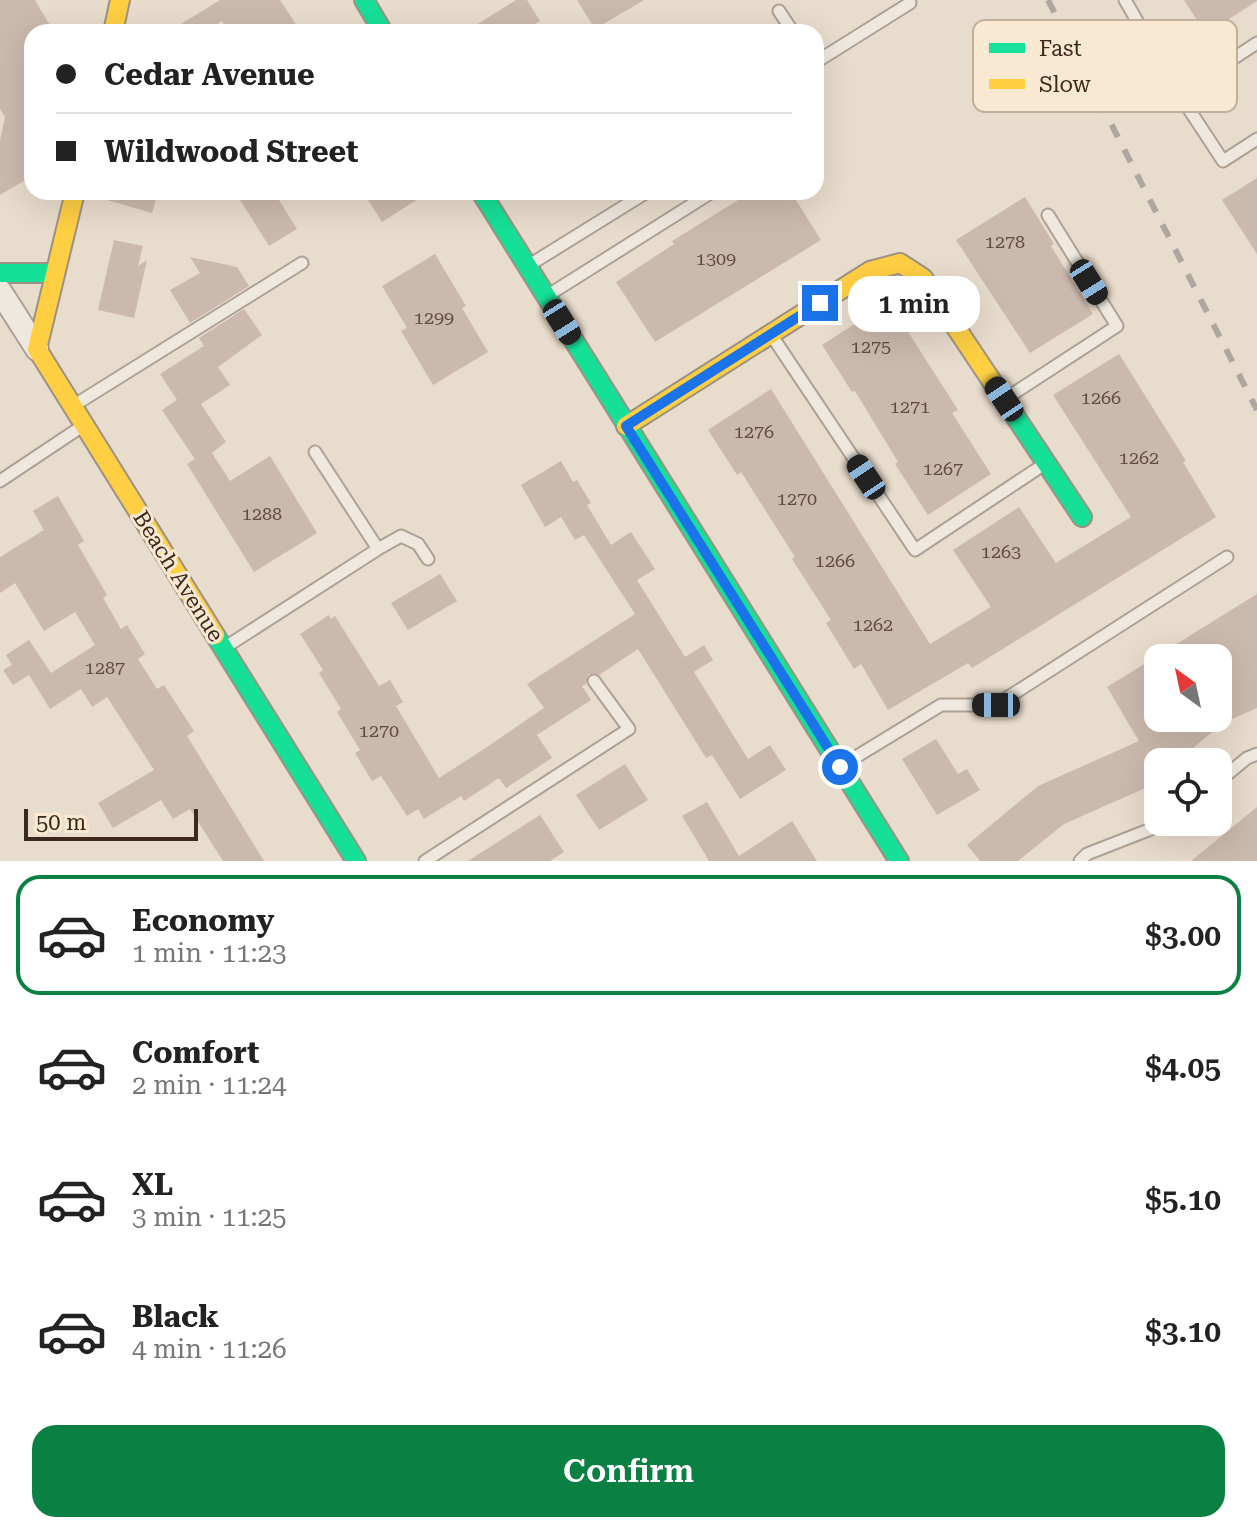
<!DOCTYPE html>
<html lang="en">
<head>
<meta charset="utf-8">
<style>
	:root { --surface:#fff; --page:#f6f6f6; --text:#222; --muted:#767676; --line:#e0e0e0; --accent:#0b8043 }
	body { margin:0; font-family:"Roboto Serif",serif; background:var(--page); color:var(--text); height:100vh; display:flex; flex-direction:column; font-size:30px; white-space:nowrap }
	* { box-sizing:border-box; margin:0 }
	p { font-size:26px; color:var(--muted) }
	.icon { flex:none; width:44px; height:44px; fill:none; stroke:currentColor; stroke-width:2; stroke-linecap:round; stroke-linejoin:round }
	.map { position:relative; height:861px; overflow:hidden }
	.panel { display:flex; flex-direction:column; background:var(--surface); flex:1 }
	.panel>* { flex:none }
	.hud { position:absolute; left:24px; top:24px; width:800px; height:176px; border-radius:24px; box-shadow:0 8px 32px #0002; display:grid; align-content:center; height:176px; padding:0 32px; background:var(--surface) }
	.needle { width:52px; rotate:327deg }
	.controls { position:absolute; left:1144px; top:644px; display:grid; gap:16px }
	.controls a { display:grid; place-items:center; width:88px; height:88px; border-radius:16px; background:var(--surface); box-shadow:0 8px 32px #0002; font-size:40px }
	.scale { position:absolute; left:24px; bottom:20px; width:174px; box-sizing:border-box; padding-left:8px; border:4px solid #3d281c; border-top:0; font-size:22px; line-height:28px; white-space:nowrap; color:#3d281c; -webkit-text-stroke:6px #f9e9d2; paint-order:stroke }
	.end { position:absolute; width:36px; height:36px; margin:-18px; border:10px solid #1a73e8; background:#fff; box-shadow:0 0 0 4px #fff }
	.from { border-radius:50% }
	.bubble { position:absolute; height:56px; border-radius:24px; background:var(--surface); box-shadow:0 8px 32px #0002; font-size:26px; font-weight:600; line-height:56px; text-align:center }
	.car { position:absolute; width:24px; height:48px; margin:-24px -12px; border-radius:10px; box-shadow:0 0 6px 2px #0007; background:linear-gradient(#222 24%,#8ab4d8 0 40%,#222 0 76%,#8ab4d8 0 86%,#222 0) }
	.hud b { display:flex; align-items:center; gap:28px; height:76px; font-size:30px }
	.hud b+b { border-top:2px solid var(--line) }
	.hud i { width:20px; height:20px; background:var(--text) }
	ul { padding:14px 0 0; list-style:none }
	li { display:flex; align-items:center; gap:24px; height:120px; margin:0 16px 12px; padding:0 16px; border:4px solid transparent; border-radius:24px }
	li div { flex:1 }
	li b { display:block; font-size:30px }
	li em { font-style:normal; font-weight:600 }
	li.active { border-color:var(--accent) }
	li>.icon { width:72px; height:72px; stroke-width:1.5 }
	.primary-button { display:flex; gap:16px; margin-top:auto; padding:16px 32px }
	.primary-button a { flex:1; height:92px; border-radius:24px; background:var(--accent); color:#fff; font-size:32px; font-weight:600; line-height:92px; text-align:center }
	.map>svg:first-child { display:block }
	.building { fill:#ccb9ad; fill-rule:evenodd }
	.lines { fill:none; stroke-linecap:round; stroke-linejoin:round }
	.lane-casing { stroke:#ada196; stroke-width:15 }
	.street-casing { stroke:#ada196; stroke-width:26 }
	.fast-casing { stroke:#9d9185; stroke-width:22 }
	.slow-casing { stroke:#9d9185; stroke-width:22 }
	.lane { stroke:#efe8df; stroke-width:11 }
	.street { stroke:#efe8df; stroke-width:22 }
	.fast { stroke:#16e098; stroke-width:18 }
	.slow { stroke:#ffcf43; stroke-width:18 }
	.rail { stroke:#aea79f; stroke-width:6; stroke-dasharray:14 14; stroke-linecap:butt }
	.route { stroke:#1a73e8; stroke-width:10 }
	.labels { text-anchor:middle; stroke-width:6; stroke-linejoin:round; paint-order:stroke }
	.number-label { font-size:18px; fill:#614c40 }
	.street-label { font-size:22px; fill:#3d281c; stroke:#f9e9d2 }
	.key { fill:#f9e9d2; stroke:#c1af9b; stroke-width:2 }
	.key-label { font-size:22px; fill:#3d281c }
</style>
</head>
<body>
<div class="map">
<svg width="1257" height="861" viewBox="0 0 1257 861">
	<rect width="100%" height="100%" fill="#e8dccc"/>
	<path class="building" d="M0 0H35L54 32H32V176L0 195V140L5 117 0 109Z
		M220 0H280L301 32H229L222 21 205 32H168Z
		M516 0H527L540 21 522 32H465Z
		M577 0H644L595 29Z
		M1184 0H1257V1L1206 34Z
		M1257 178V254L1222 200Z
		M98 192H158L152 213 97 197Z
		M235 192H274L297 229 269 246Z
		M363 192H429L382 222Z
		M751 192H791L821 240 655 342 616 282 674 244 672 241Z
		M1025 197 1054 244 1051 246 1093 314 1030 353 956 240Z
		M114 240 143 246 138 266 147 260 134 318 98 310Z
		M435 254 466 306 462 308 488 352 433 385 401 331 407 328 382 286Z
		M190 257 237 267 249 286 190 323 170 290 200 273Z
		M889 302 958 410 952 413 991 474 928 515 895 464 898 462 855 391 852 392 822 345Z
		M244 309 262 335 218 367 230 385 201 404 226 442 212 453 230 481 270 456 317 533 254 572 187 464 195 459 162 410 177 400 160 374 204 346 199 338Z
		M1119 354 1186 461 1183 462 1216 517 972 668 968 663 888 710 861 664 854 669 826 623 831 620 792 559 795 557 741 472 737 475 708 430 771 389 930 644 991 607 953 550 1019 507 1056 563 1131 517 1053 395Z
		M561 461 573 482 577 480 591 503 587 505 611 545 631 532 655 569 637 580 685 657 704 645 713 660 694 672 748 759 770 745 786 770 740 799 712 755 706 758 638 649 599 675 594 673 588 675 586 684 582 686 591 700 537 735 552 758 506 788 499 778 464 801 461 796 424 819 418 809 407 816 381 776 372 781 355 753 360 750 337 712 341 709 319 673 323 670 300 634 329 615 331 619 335 616 379 686 390 680 403 702 396 706 439 778 481 751 544 708 527 684 635 614 584 535 575 540 561 517 545 527 521 485Z
		M58 496 84 541 78 545 107 595 103 598 121 629 127 625 145 654 138 659 157 689 164 685 194 731 187 736 264 861H223L190 809 173 819 161 800 113 828 98 803 154 770 107 697 92 707 81 689 50 709 29 675 13 685 3 670 12 665 6 655 29 640 51 673 95 645 75 612 44 631 15 583 0 593V557L44 530 33 511Z
		M440 574 457 601 408 630 391 603Z
		M1257 594V708L1221 724 1177 762H1158V778L1150 786 1064 824 1018 861H980L967 845 1038 786 1139 741 1107 687ZM1158 658H1218V718H1158Z
		M936 739 958 774 967 769 980 790 937 815 902 759Z
		M625 764 648 800 599 830 576 795Z
		M707 802 739 856 792 821 817 861H709L682 816Z
		M1257 807V861H1191Z
		M540 815 564 852 550 861H468Z"/>
	<g class="lines">
		<defs>
			<path id="lane" d="M1125 0 1179 94
				M779 11 793 32
				M1257 43 1179 94 1223 161 1257 139
				M816 62 910 3
				M531 264 647 192
				M550 294 712 192
				M772 336 915 550 1043 465
				M1005 399 1117 326 1048 215
				M73 406 302 263
				M0 481 81 427
				M378 549 401 536 418 544 428 559
				M224 648 378 549 315 452
				M841 766 941 705H996L1227 557
				M1218 782 1247 758 1257 754
				M425 861 629 729 594 681
				M1080 861 1087 854 1169 822"/>
			<path id="street" d="M0 291 37 349"/>
			<path id="fast" d="M364 0 383 32
				M481 192 899 861
				M0 273H55
				M1005 401 1082 517
				M215 635 356 861"/>
			<path id="slow" d="M113 32 120 0
				M75 192 37 349 215 635
				M626 426 870 271 900 263 923 278 1005 401"/>
		</defs>
		<use href="#lane" class="lane-casing"/>
		<use href="#street" class="street-casing"/>
		<use href="#fast" class="fast-casing"/>
		<use href="#slow" class="slow-casing"/>
		<use href="#lane" class="lane"/>
		<use href="#street" class="street"/>
		<use href="#fast" class="fast"/>
		<use href="#slow" class="slow"/>
		<path class="rail" d="M1048 0 1257 410"/>
	</g>
	<g class="lines">
		<path class="route" d="M820 303 626 426 840 767"/>
	</g>
	<g class="labels">
		<g class="number-label">
			<text x="1005" y="248">1278</text>
			<text x="716" y="265">1309</text>
			<text x="434" y="324">1299</text>
			<text x="871" y="353">1275</text>
			<text x="1101" y="404">1266</text>
			<text x="910" y="413">1271</text>
			<text x="754" y="438">1276</text>
			<text x="1139" y="464">1262</text>
			<text x="943" y="475">1267</text>
			<text x="797" y="505">1270</text>
			<text x="262" y="520">1288</text>
			<text x="1001" y="558">1263</text>
			<text x="835" y="567">1266</text>
			<text x="873" y="631">1262</text>
			<text x="105" y="674">1287</text>
			<text x="379" y="737">1270</text>
		</g>
		<g class="street-label">
			<text transform="translate(179 576) rotate(58)" y="8">Beach Avenue</text>
		</g>
	</g>
	<rect x="973" y="20" width="264" height="92" rx="12" class="key"/>
	<rect x="989" y="43" width="36" height="10" fill="#16e098"/>
	<rect x="989" y="79" width="36" height="10" fill="#ffcf43"/>
	<g class="key-label">
		<text x="1039" y="56">Fast</text>
		<text x="1039" y="92">Slow</text>
	</g>
</svg>
<div class="controls">
<a><svg class="needle" viewBox="-14 -14 28 28"><path d="M0-13l5 13h-10z" fill="#e53935"/><path d="M0 13l5-13h-10z" fill="#767676"/></svg></a>
<a><svg class="icon" aria-label="locate" viewBox="0 0 24 24"><circle cx="12" cy="12" r="6"/><path d="M12 2v4M12 18v4M2 12h4M18 12h4"/></svg></a>
</div>
<div class="scale">50 m</div>
<i class="end from" style="left:840px;top:767px"></i>
<i class="end" style="left:820px;top:303px"></i>
<div class="bubble" style="left:848px;top:276px;width:132px">1 min</div>
<i class="car" style="left:1089px;top:282px;rotate:148deg"></i>
<i class="car" style="left:562px;top:322px;rotate:148deg"></i>
<i class="car" style="left:1004px;top:399px;rotate:326deg"></i>
<i class="car" style="left:866px;top:477px;rotate:326deg"></i>
<i class="car" style="left:996px;top:705px;rotate:270deg"></i>
<div class="hud">
<b><i class="from"></i>Cedar Avenue</b>
<b><i></i>Wildwood Street</b>
</div>
</div>
<section class="panel">
<ul>
<li class="active"><svg class="icon" aria-label="car" viewBox="0 0 24 24"><path d="M5 17H2v-5l4-1 3-4h7l3 4 3 1v5h-3M9 17h6M6 11h13"/><circle cx="7" cy="17" r="2"/><circle cx="17" cy="17" r="2"/></svg><div><b>Economy</b><p>1 min · 11:23</p></div><em>$3.00</em></li>
<li><svg class="icon" aria-label="car" viewBox="0 0 24 24"><path d="M5 17H2v-5l4-1 3-4h7l3 4 3 1v5h-3M9 17h6M6 11h13"/><circle cx="7" cy="17" r="2"/><circle cx="17" cy="17" r="2"/></svg><div><b>Comfort</b><p>2 min · 11:24</p></div><em>$4.05</em></li>
<li><svg class="icon" aria-label="car" viewBox="0 0 24 24"><path d="M5 17H2v-5l4-1 3-4h7l3 4 3 1v5h-3M9 17h6M6 11h13"/><circle cx="7" cy="17" r="2"/><circle cx="17" cy="17" r="2"/></svg><div><b>XL</b><p>3 min · 11:25</p></div><em>$5.10</em></li>
<li><svg class="icon" aria-label="car" viewBox="0 0 24 24"><path d="M5 17H2v-5l4-1 3-4h7l3 4 3 1v5h-3M9 17h6M6 11h13"/><circle cx="7" cy="17" r="2"/><circle cx="17" cy="17" r="2"/></svg><div><b>Black</b><p>4 min · 11:26</p></div><em>$3.10</em></li>
</ul>
<div class="primary-button"><a>Confirm</a></div>
</section>
</body>
</html>
